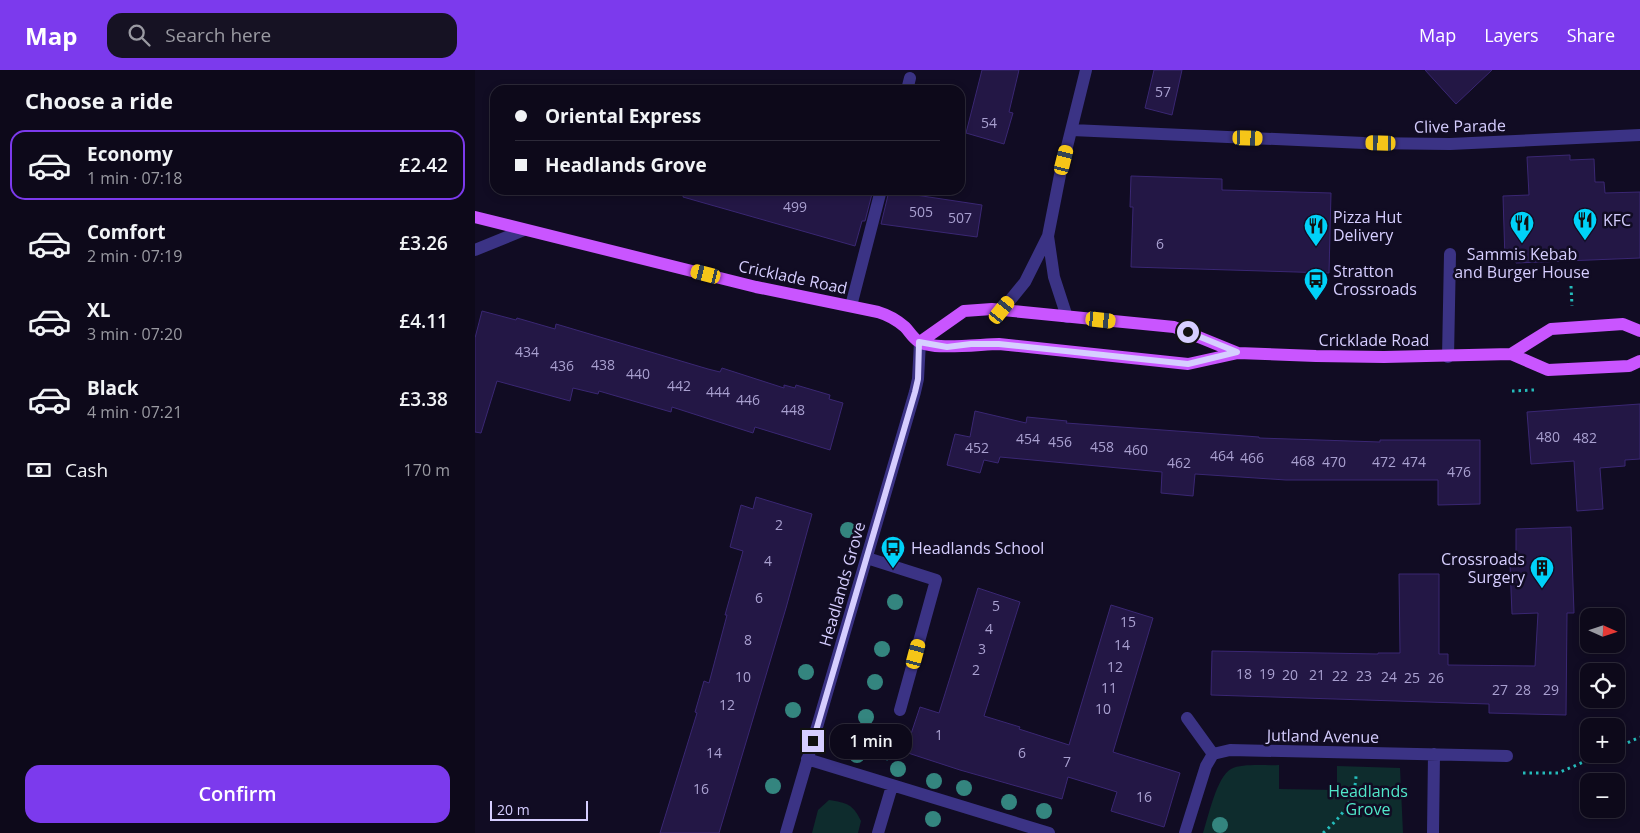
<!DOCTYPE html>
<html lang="en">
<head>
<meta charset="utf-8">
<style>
	:root { --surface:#0d091a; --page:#161223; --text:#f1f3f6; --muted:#9a9aa2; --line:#2d2a39; --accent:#7c3aed }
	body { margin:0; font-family:"Open Sans",sans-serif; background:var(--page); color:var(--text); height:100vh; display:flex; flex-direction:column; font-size:19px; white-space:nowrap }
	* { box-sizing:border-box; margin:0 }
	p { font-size:16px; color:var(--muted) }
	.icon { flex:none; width:28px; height:28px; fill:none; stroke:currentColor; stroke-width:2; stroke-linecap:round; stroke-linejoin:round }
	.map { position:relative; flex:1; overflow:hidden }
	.panel { display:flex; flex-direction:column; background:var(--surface); width:475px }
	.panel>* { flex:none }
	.banner { position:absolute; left:15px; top:15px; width:475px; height:110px; border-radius:15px; box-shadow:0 2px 8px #0003,0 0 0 1px var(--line); display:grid; align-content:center; height:110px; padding:0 25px; background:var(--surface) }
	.needle { width:32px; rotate:93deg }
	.controls { position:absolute; left:1105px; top:538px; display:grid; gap:10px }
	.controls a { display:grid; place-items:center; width:45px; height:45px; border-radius:10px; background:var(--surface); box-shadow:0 2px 8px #0003,0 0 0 1px var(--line); font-size:25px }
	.scale { position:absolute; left:15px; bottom:12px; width:98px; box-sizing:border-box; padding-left:5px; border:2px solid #d6ceff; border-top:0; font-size:14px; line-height:18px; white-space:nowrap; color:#d6ceff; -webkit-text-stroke:4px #110c23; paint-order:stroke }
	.end { position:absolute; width:22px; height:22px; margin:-11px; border:6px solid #d6ceff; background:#111; box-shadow:0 0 0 2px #111 }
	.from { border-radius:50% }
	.bubble { position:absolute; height:35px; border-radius:15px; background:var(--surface); box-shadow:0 2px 8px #0003,0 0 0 1px var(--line); font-size:16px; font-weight:600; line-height:35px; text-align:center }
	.car { position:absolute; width:15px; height:30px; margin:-15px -8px; border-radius:6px; box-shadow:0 0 4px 1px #0007; background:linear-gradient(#f5c518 24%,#345 0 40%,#f5c518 0 76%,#345 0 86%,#f5c518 0) }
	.banner b { display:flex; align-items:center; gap:18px; height:48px; font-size:19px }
	.banner b+b { border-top:1px solid var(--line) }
	.banner i { width:12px; height:12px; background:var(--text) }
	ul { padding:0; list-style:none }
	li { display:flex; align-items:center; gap:15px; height:70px; margin:0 10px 8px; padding:0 15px; border:2px solid transparent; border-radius:15px }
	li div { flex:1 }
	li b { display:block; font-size:19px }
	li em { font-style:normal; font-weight:600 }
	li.selected { border-color:var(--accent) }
	li>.icon { width:45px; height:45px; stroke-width:1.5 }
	h2 { padding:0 25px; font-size:22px; line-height:60px }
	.pay { display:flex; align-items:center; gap:12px; height:55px; padding:0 25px; font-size:19px }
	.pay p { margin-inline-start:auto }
	.button { display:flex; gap:10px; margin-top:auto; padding:10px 25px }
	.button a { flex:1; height:58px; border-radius:15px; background:var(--accent); color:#fff; font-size:20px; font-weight:600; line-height:58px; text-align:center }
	header { display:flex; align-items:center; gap:30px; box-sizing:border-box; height:70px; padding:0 25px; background:var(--accent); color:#fff }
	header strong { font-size:24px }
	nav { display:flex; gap:28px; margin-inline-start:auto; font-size:18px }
	.search { width:350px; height:45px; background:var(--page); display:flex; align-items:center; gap:12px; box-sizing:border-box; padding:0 18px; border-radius:15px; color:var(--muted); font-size:19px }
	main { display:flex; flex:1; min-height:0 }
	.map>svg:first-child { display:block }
	.green { fill:#0e2c2d }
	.building { fill:#231745; stroke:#3a2773 }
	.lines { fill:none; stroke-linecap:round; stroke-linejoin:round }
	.path { stroke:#25bcbb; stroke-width:3; stroke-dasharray:2.5 4; stroke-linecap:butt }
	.minor { stroke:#3b3385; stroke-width:12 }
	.major { stroke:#c955ff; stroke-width:12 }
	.tree { fill:#34857f }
	.route { stroke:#d6ceff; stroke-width:6 }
	.labels { text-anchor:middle; stroke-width:5; stroke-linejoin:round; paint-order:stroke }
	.number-label { font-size:14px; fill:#a9a0d0 }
	.street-label { font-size:16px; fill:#d6ceff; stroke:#110c23 }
	.poi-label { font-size:16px; fill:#d6ceff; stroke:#110c23; text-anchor:start }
	.park-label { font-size:16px; fill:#51e8ca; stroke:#110c23 }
</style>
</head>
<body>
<header>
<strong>Map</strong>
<div class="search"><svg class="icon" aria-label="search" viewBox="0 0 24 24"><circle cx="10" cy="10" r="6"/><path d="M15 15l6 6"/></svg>Search here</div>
<nav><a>Map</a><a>Layers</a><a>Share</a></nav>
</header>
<main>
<section class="panel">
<h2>Choose a ride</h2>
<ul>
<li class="selected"><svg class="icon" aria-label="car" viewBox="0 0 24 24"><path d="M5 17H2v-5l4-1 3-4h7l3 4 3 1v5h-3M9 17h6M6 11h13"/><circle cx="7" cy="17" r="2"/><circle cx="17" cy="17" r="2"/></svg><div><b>Economy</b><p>1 min · 07:18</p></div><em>£2.42</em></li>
<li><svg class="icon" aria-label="car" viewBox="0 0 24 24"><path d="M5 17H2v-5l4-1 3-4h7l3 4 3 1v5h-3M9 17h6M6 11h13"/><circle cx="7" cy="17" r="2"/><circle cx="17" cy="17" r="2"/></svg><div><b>Comfort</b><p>2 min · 07:19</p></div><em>£3.26</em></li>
<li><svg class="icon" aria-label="car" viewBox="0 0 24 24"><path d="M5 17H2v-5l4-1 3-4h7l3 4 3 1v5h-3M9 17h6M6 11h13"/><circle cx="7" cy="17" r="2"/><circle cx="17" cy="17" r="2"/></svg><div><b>XL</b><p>3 min · 07:20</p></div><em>£4.11</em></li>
<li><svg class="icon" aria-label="car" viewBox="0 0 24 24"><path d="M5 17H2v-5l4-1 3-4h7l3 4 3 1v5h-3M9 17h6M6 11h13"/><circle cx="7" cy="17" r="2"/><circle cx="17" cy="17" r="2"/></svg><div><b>Black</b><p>4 min · 07:21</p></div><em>£3.38</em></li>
</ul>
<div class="pay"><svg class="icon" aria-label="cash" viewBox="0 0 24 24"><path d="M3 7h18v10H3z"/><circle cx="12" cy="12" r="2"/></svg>Cash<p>170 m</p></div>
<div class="button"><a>Confirm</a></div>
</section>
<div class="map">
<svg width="1165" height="763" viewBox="0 0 1165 763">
	<rect width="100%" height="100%" fill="#110c23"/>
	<path class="green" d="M804 695V719L862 720V696L925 698 928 763H728C733 748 742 706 756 699 768 693 791 696 804 695Z
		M354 730C372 733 378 734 386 751L383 763H337L343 740Z"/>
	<path class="building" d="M507 0H544L534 42 538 43 529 74 491 63Z
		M679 0H707L697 45 670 38Z
		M950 0H1017L981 34Z
		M1095 85V90L1119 89 1120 112H1129L1130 123 1165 122V188L1041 193V189L1030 190 1028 126 1054 125 1052 87Z
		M656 106 747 109V120L856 123 854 203 656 197 658 137H655Z
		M209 120H398L390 151H387L380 176 208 127Z
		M414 121 507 135 502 167 406 154Z
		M7 241 41 250 42 248 80 259 81 254 233 299 245 302 247 298 309 318V315L320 318 321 315 355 325 354 329 368 333 355 380 280 357 278 363 197 337 196 342 124 321 123 324 98 318 95 331 22 311 6 363 0 362V268Z
		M1165 334V389L1150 390V396L1125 398 1128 439 1102 441 1099 391 1056 394 1052 342Z
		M500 341 551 353 552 347 592 351 591 353 784 367V368L905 372V370H1005V434L963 435V410H811L720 404 718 426 686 423 687 402 525 387 523 393 509 390 505 403 472 395 480 364 495 367Z
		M281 427 337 444 311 538 244 763H185L222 643 220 642 229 611 234 613 252 545H250L268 481 255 477 266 435 278 439Z
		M1096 457 1099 543H1092L1091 645 1014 643V634L736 625 737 581 903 584V583H925L924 504H964V584H973V595L1060 596 1063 543 1037 544 1035 495 1041 494V459Z
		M503 518 545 532 509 646 545 657 544 659 594 675 636 535 678 548 638 682 705 703 689 757 636 741 642 722 593 707 587 729 485 700 430 682 445 637 464 643Z"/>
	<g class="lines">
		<path class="path" d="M1096 216 1097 236
			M1037 321 1059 320
			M1141 678 1165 667
			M411 690 420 660
			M1048 703H1083L1127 684
			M848 763C866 747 880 731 881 706"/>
		<path class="minor" d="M432 20 435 8
			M597 60 889 73 975 74 1165 65
			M573 166 579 207 592 247
			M0 180 49 160
			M376 236 406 120
			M527 240 550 212 573 166 585 105 611 0
			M973 287 975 184
			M392 488 461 510 425 640
			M712 648 738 684
			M332 689 574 763
			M311 763 440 322 443 309 445 272
			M403 763 417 716
			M710 763 731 696 738 684 755 680 1032 686
			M958 763 959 684"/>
		<path class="major" d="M0 147 281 217 403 242C413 245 422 250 430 257 434 261 438 268 443 271 457 281 506 274 524 274L713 294 763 283 841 286 909 287 1036 284 1073 300 1154 296 1165 291
			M445 272 489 241 517 239 699 257 763 283
			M1036 284 1076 259 1148 254 1165 261"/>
	</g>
	<g class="tree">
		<circle cx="373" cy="460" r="8"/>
		<circle cx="420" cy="532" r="8"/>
		<circle cx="407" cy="579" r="8"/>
		<circle cx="331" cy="602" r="8"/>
		<circle cx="400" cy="612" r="8"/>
		<circle cx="318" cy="640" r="8"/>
		<circle cx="391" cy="647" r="8"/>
		<circle cx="382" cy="685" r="8"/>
		<circle cx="423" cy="699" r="8"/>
		<circle cx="459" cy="711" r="8"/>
		<circle cx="298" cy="716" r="8"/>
		<circle cx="489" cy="718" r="8"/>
		<circle cx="534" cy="732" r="8"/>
		<circle cx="569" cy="741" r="8"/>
		<circle cx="458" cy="749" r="8"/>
		<circle cx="745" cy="755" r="8"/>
	</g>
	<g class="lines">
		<path class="route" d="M338 671 440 322 443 309 444 272 472 277 496 274H524L713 294 762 282 713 262"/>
	</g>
	<defs>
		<symbol id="restaurant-pin" viewBox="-11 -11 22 30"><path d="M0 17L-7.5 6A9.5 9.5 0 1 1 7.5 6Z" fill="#00d2f9" stroke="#110c23"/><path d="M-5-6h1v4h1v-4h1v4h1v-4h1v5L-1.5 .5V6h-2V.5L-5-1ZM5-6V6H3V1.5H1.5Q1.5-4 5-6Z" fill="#111"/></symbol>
		<symbol id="bus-pin" viewBox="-11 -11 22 30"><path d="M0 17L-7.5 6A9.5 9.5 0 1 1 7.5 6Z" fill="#00d2f9" stroke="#110c23"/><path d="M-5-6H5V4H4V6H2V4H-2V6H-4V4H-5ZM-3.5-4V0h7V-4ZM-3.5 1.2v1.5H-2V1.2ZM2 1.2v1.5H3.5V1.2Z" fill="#111"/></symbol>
		<symbol id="building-pin" viewBox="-11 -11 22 30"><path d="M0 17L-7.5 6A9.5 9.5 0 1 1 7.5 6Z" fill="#00d2f9" stroke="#110c23"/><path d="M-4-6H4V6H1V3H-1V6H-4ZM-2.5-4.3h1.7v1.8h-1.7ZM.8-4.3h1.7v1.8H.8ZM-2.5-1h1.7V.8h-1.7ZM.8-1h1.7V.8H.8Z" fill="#111"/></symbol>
	</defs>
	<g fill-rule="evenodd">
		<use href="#restaurant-pin" x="1096" y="136" width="28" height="38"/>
		<use href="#restaurant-pin" x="1033" y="139" width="28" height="38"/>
		<use href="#restaurant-pin" x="827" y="142" width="28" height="38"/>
		<use href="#bus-pin" x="827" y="196" width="28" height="38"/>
		<use href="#bus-pin" x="404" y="464" width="28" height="38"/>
		<use href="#building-pin" x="1053" y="484" width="28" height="38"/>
	</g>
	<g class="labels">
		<g class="number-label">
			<text x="688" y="27">57</text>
			<text x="514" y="58">54</text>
			<text x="320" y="142">499</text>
			<text x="446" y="147">505</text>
			<text x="485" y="153">507</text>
			<text x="685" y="179">6</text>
			<text x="52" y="287">434</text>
			<text x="128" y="300">438</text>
			<text x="87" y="301">436</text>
			<text x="163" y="309">440</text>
			<text x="204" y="321">442</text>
			<text x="243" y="327">444</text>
			<text x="273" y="335">446</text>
			<text x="318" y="345">448</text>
			<text x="1073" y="372">480</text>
			<text x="1110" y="373">482</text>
			<text x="553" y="374">454</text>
			<text x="585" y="377">456</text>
			<text x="627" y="382">458</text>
			<text x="502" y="383">452</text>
			<text x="661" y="385">460</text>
			<text x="747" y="391">464</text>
			<text x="777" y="393">466</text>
			<text x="828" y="396">468</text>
			<text x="859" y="397">470</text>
			<text x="909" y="397">472</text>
			<text x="939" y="397">474</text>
			<text x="704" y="398">462</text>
			<text x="984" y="407">476</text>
			<text x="304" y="460">2</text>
			<text x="293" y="496">4</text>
			<text x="284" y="533">6</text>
			<text x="521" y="541">5</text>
			<text x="653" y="557">15</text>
			<text x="514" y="564">4</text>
			<text x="273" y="575">8</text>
			<text x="647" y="580">14</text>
			<text x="507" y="584">3</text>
			<text x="640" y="602">12</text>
			<text x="501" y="605">2</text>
			<text x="769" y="609">18</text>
			<text x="792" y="609">19</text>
			<text x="815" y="610">20</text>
			<text x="842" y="610">21</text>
			<text x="865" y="611">22</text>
			<text x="889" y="611">23</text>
			<text x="268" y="612">10</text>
			<text x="914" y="612">24</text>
			<text x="937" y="613">25</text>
			<text x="961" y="613">26</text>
			<text x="634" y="623">11</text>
			<text x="1025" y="625">27</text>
			<text x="1048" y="625">28</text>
			<text x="1076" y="625">29</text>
			<text x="252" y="640">12</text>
			<text x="628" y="644">10</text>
			<text x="464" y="670">1</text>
			<text x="239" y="688">14</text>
			<text x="547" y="688">6</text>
			<text x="592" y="697">7</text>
			<text x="226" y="724">16</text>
			<text x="669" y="732">16</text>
		</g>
		<g class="street-label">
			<text transform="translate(985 56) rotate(-1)" y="6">Clive Parade</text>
			<text transform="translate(318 207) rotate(12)" y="6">Cricklade Road</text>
			<text x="899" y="276">Cricklade Road</text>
			<text transform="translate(367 514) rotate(-74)" y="6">Headlands Grove</text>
			<text transform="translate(848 666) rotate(1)" y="6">Jutland Avenue</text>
		</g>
		<g class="poi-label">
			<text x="858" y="153">Pizza Hut<tspan x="858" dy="18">Delivery</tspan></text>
			<text x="1128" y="156">KFC</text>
			<text x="1047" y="190" text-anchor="middle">Sammis Kebab<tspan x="1047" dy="18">and Burger House</tspan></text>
			<text x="858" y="207">Stratton<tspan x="858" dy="18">Crossroads</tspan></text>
			<text x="436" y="484">Headlands School</text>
			<text x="1050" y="495" text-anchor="end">Crossroads<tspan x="1050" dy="18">Surgery</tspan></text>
		</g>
		<g class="park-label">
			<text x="893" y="727">Headlands<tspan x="893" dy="18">Grove</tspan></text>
		</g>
	</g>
</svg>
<div class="controls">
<a><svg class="needle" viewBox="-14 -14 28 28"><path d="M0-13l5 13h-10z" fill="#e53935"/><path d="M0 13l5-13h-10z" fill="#9a9aa2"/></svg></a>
<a><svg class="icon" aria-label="locate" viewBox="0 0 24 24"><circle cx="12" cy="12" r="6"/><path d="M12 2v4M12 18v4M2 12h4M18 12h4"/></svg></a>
<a>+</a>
<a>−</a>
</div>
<div class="scale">20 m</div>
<i class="end from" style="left:713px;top:262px"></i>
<i class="end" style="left:338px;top:671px"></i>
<div class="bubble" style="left:355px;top:654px;width:82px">1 min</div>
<i class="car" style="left:773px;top:68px;rotate:92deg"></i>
<i class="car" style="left:906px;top:73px;rotate:271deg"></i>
<i class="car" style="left:589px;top:90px;rotate:14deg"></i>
<i class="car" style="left:231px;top:204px;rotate:284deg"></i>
<i class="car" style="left:527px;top:240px;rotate:39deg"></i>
<i class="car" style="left:626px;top:250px;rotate:96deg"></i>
<i class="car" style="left:441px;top:584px;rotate:15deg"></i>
<div class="banner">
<b><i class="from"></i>Oriental Express</b>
<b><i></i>Headlands Grove</b>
</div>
</div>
</main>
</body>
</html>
